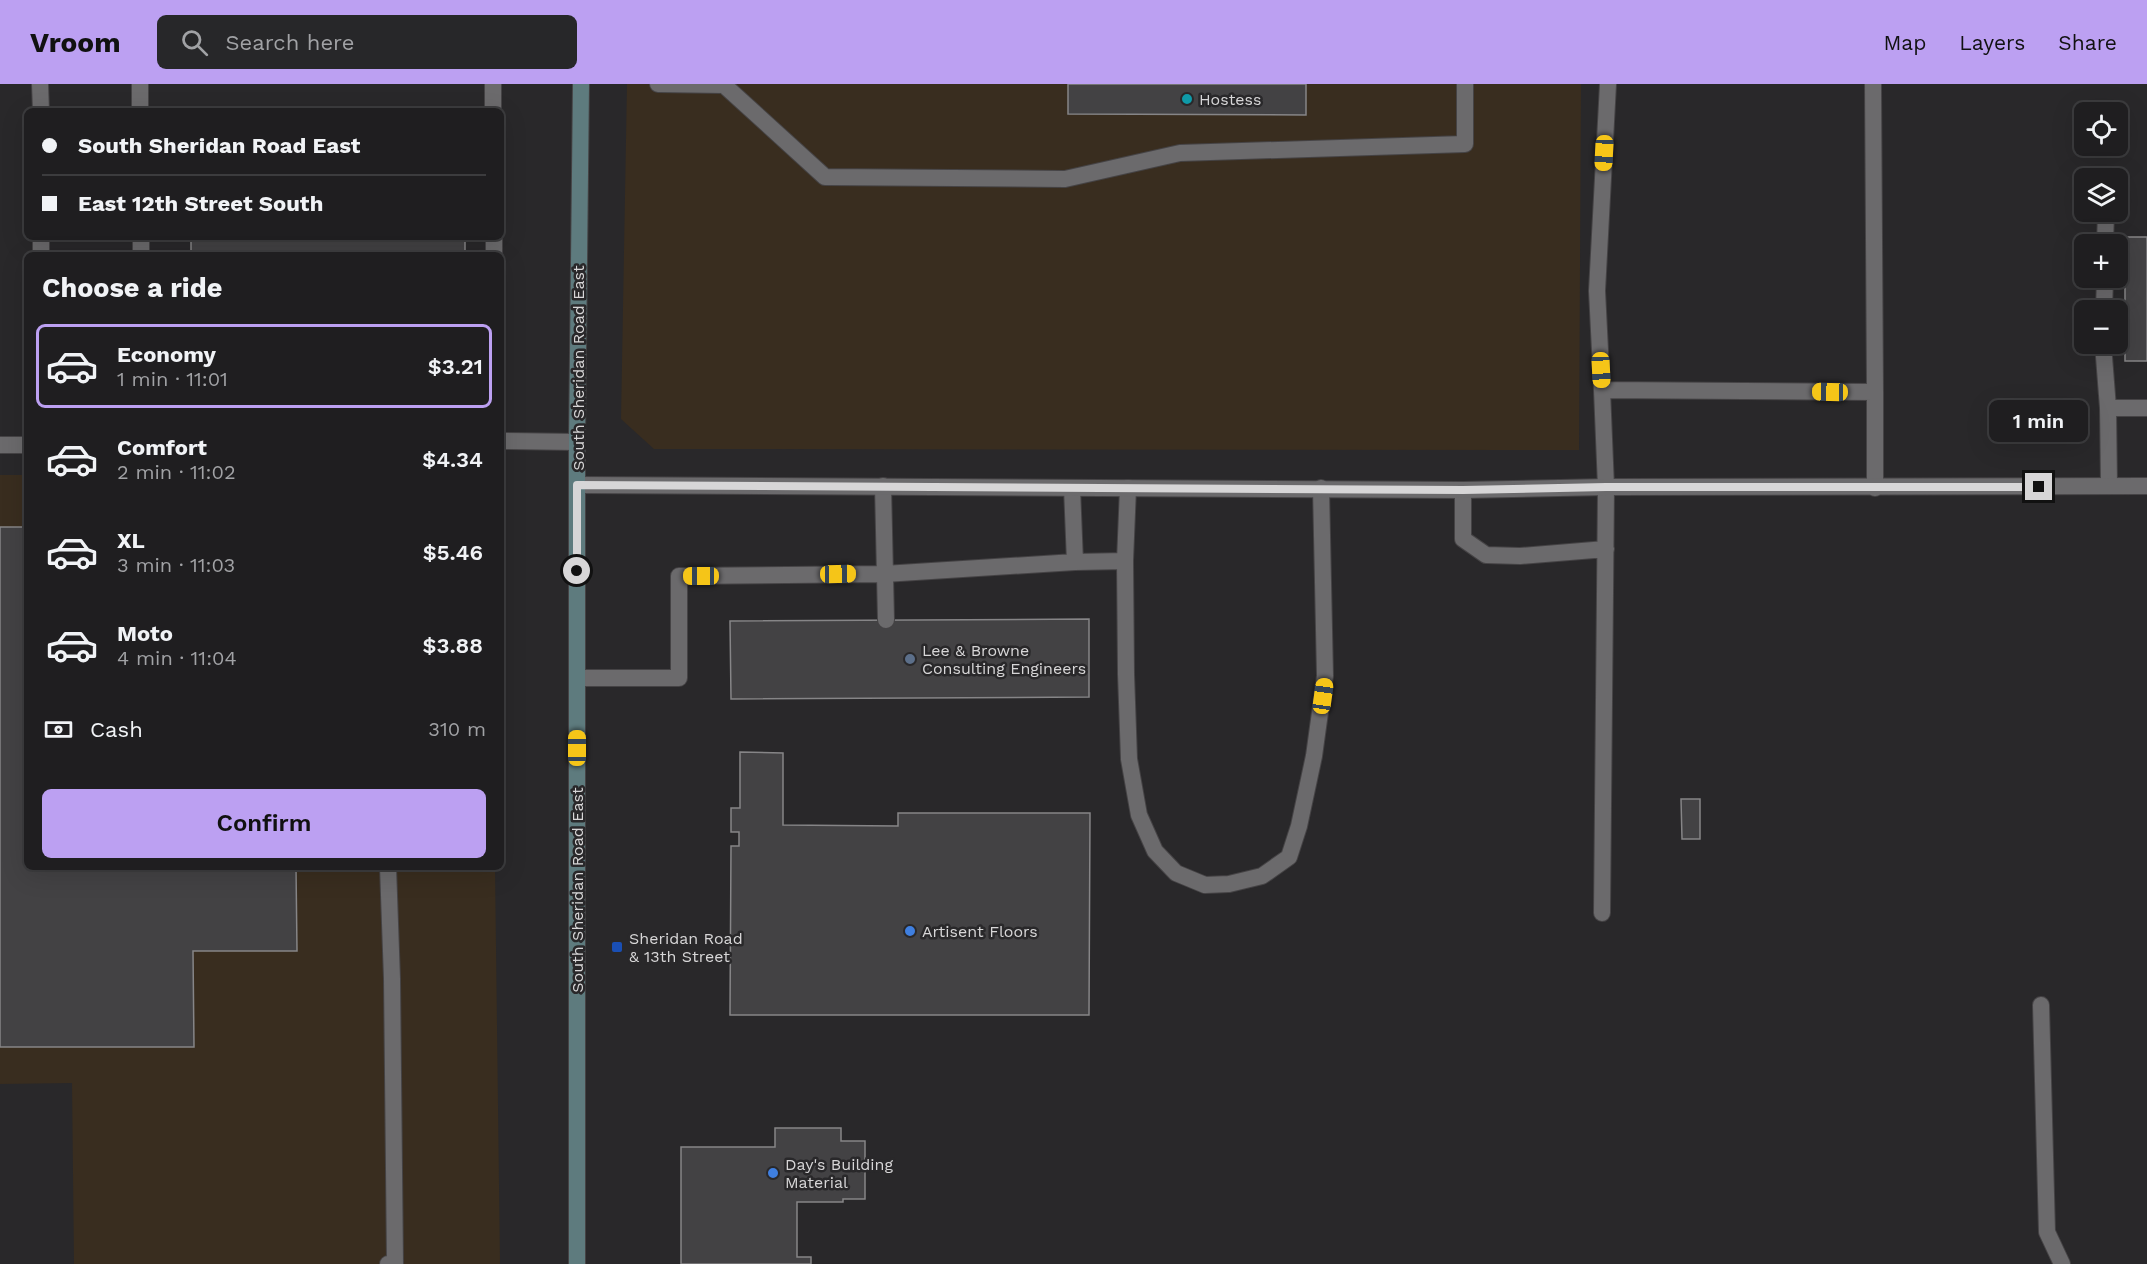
<!DOCTYPE html>
<html lang="en">
<head>
<meta charset="utf-8">
<style>
	:root { --surface:#1f1e20; --page:#272729; --text:#f1f3f6; --muted:#a1a2a5; --line:#3c3c3e; --accent:#bca0f2 }
	body { margin:0; font-family:"Work Sans",sans-serif; background:var(--page); color:var(--text); height:100vh; display:flex; flex-direction:column; font-size:22px; white-space:nowrap }
	* { box-sizing:border-box; margin:0 }
	p { font-size:20px; color:var(--muted) }
	.icon { flex:none; width:33px; height:33px; fill:none; stroke:currentColor; stroke-width:2; stroke-linecap:round; stroke-linejoin:round }
	.map { position:relative; flex:1; overflow:hidden }
	.details { position:absolute; left:24px; top:168px; width:480px; height:618px; display:flex; flex-direction:column; background:var(--surface); border-radius:9px; box-shadow:0 6px 24px #0002,0 0 0 2px var(--line) }
	.details>* { flex:none }
	.top-card { position:absolute; left:24px; top:24px; width:480px; height:132px; border-radius:9px; box-shadow:0 6px 24px #0002,0 0 0 2px var(--line); display:grid; align-content:center; height:132px; padding:0 18px; background:var(--surface) }
	.controls { position:absolute; left:2074px; top:18px; display:grid; gap:12px }
	.controls a { display:grid; place-items:center; width:54px; height:54px; border-radius:9px; background:var(--surface); box-shadow:0 6px 24px #0002,0 0 0 2px var(--line); font-size:30px }
	.end { position:absolute; width:27px; height:27px; margin:-14px; border:8px solid #d7d6d7; background:#111; box-shadow:0 0 0 3px #111 }
	.from { border-radius:50% }
	.bubble { position:absolute; height:42px; border-radius:9px; background:var(--surface); box-shadow:0 6px 24px #0002,0 0 0 2px var(--line); font-size:20px; font-weight:600; line-height:42px; text-align:center }
	.car { position:absolute; width:18px; height:36px; margin:-18px -9px; border-radius:8px; box-shadow:0 0 4px 2px #0007; background:linear-gradient(#f5c518 24%,#345 0 40%,#f5c518 0 76%,#345 0 86%,#f5c518 0) }
	.top-card b { display:flex; align-items:center; gap:21px; height:57px; font-size:22px }
	.top-card b+b { border-top:2px solid var(--line) }
	.top-card i { width:15px; height:15px; background:var(--text) }
	ul { padding:0; list-style:none }
	li { display:flex; align-items:center; gap:18px; height:84px; margin:0 12px 9px; padding:0 6px; border:3px solid transparent; border-radius:9px }
	li div { flex:1 }
	li b { display:block; font-size:22px }
	li em { font-style:normal; font-weight:600 }
	li.active { border-color:var(--accent) }
	li>.icon { width:54px; height:54px; stroke-width:1.5 }
	h2 { padding:0 18px; font-size:27px; line-height:72px }
	.pay { display:flex; align-items:center; gap:15px; height:66px; padding:0 18px; font-size:22px }
	.pay p { margin-inline-start:auto }
	.primary-button { display:flex; gap:12px; margin-top:auto; padding:12px 18px }
	.primary-button a { flex:1; height:69px; border-radius:9px; background:var(--accent); color:#111; font-size:24px; font-weight:600; line-height:69px; text-align:center }
	header { display:flex; align-items:center; gap:36px; box-sizing:border-box; height:84px; padding:0 30px; background:var(--accent); color:#111 }
	header strong { font-size:28px }
	nav { display:flex; gap:33px; margin-inline-start:auto; font-size:21px }
	.search { width:420px; height:54px; background:var(--page); display:flex; align-items:center; gap:15px; box-sizing:border-box; padding:0 21px; border-radius:9px; color:var(--muted); font-size:22px }
	.map>svg:first-child { display:block }
	.industrial { fill:#392d1f }
	.building { fill:#434244; stroke:#868587; stroke-width:1.5 }
	.lines { fill:none; stroke-linecap:round; stroke-linejoin:round }
	.service-casing { stroke:#454345; stroke-width:18 }
	.minor-casing { stroke:#454345; stroke-width:18 }
	.secondary-casing { stroke:#454345; stroke-width:18 }
	.service { stroke:#6b6a6c; stroke-width:16 }
	.minor { stroke:#6b6a6c; stroke-width:16 }
	.secondary { stroke:#5e7b7e; stroke-width:16 }
	.route { stroke:#d7d6d7; stroke-width:8 }
	.culture-dot { fill:#0f9aa8; stroke:#29282a; stroke-width:2 }
	.service-dot { fill:#5c6f8a; stroke:#29282a; stroke-width:2 }
	.shop-dot { fill:#3f7fe0; stroke:#29282a; stroke-width:2 }
	.transit-dot { fill:#1a4fb4; stroke:#29282a; stroke-width:2 }
	.labels { text-anchor:middle; stroke-width:5; stroke-linejoin:round; paint-order:stroke }
	.poi-label { font-size:16px; fill:#d7d6d7; stroke:#29282a; text-anchor:start }
	.street-label { font-size:16px; fill:#d7d6d7; stroke:#29282a }
</style>
</head>
<body>
<header>
<strong>Vroom</strong>
<div class="search"><svg class="icon" aria-label="search" viewBox="0 0 24 24"><circle cx="10" cy="10" r="6"/><path d="M15 15l6 6"/></svg>Search here</div>
<nav><a>Map</a><a>Layers</a><a>Share</a></nav>
</header>
<div class="map">
<svg width="2147" height="1180" viewBox="0 0 2147 1180">
	<rect width="100%" height="100%" fill="#29282a"/>
	<path class="industrial" d="M627 0H1581L1579 366 654 365 621 335Z
		M0 391H27V783H495L500 1180H74L72 999 0 1000Z"/>
	<path class="building" d="M1068 0H1306V31L1068 30Z
		M191 153H465V171H191Z
		M2125 153H2147V277H2125Z
		M0 443H27V783H296L297 867H193L194 963H0Z
		M1089 535V613L731 615 730 537Z
		M740 668 783 669V741L898 742V729H1090L1089 931H730L731 762H739V748H731V724H740Z
		M1681 715H1700V755H1682Z
		M775 1044H841V1057H865V1115H843V1118H797V1173H811V1180H681V1063H775Z"/>
	<g class="lines">
		<defs>
			<path id="service" d="M140 0V27
				M493 0V27
				M658 0 724 1 825 93 1065 95 1180 69 1465 60V0
				M1873 0 1875 308
				M141 153V171
				M494 153V171
				M2105 160 2106 128
				M2104 226 2105 194
				M2103 260 2108 324
				M1602 306 1597 207 1608 0
				M883 402 886 536
				M2109 402 2108 324H2147
				M1072 404 1075 478
				M1128 404 1125 477 1126 590 1129 675 1139 731 1155 767 1176 789 1205 801 1229 800 1262 792 1289 773 1299 742 1314 672 1325 592 1321 404
				M1463 406V455L1486 471 1520 472 1606 465
				M577 594H679V492L884 490 1075 478 1125 477
				M388 783 392 895 395 1180H388
				M1602 829 1606 403 1602 306 1875 308V404
				M2041 921 2047 1148 2062 1180"/>
			<path id="minor" d="M40 0 41 27
				M41 153V171
				M501 357 577 358
				M0 361H27
				M577 401 1463 406 1606 403 2147 402"/>
			<path id="secondary" d="M577 1180V358L581 0"/>
		</defs>
		<use href="#service" class="service-casing"/>
		<use href="#minor" class="minor-casing"/>
		<use href="#secondary" class="secondary-casing"/>
		<use href="#service" class="service"/>
		<use href="#minor" class="minor"/>
		<use href="#secondary" class="secondary"/>
	</g>
	<g class="lines">
		<path class="route" d="M577 487V401L1463 406 1606 403H2039"/>
	</g>
	<circle class="culture-dot" cx="1187" cy="15" r="6"/>
	<circle class="service-dot" cx="910" cy="575" r="6"/>
	<g class="shop-dot">
		<circle cx="910" cy="847" r="6"/>
		<circle cx="773" cy="1089" r="6"/>
	</g>
	<rect class="transit-dot" x="611" y="857" width="12" height="12" rx="3"/>
	<g class="labels">
		<g class="poi-label">
			<text x="1199" y="21">Hostess</text>
			<text x="922" y="572">Lee &amp; Browne<tspan x="922" dy="18">Consulting Engineers</tspan></text>
			<text x="922" y="853">Artisent Floors</text>
			<text x="629" y="860">Sheridan Road<tspan x="629" dy="18">&amp; 13th Street</tspan></text>
			<text x="785" y="1086">Day's Building<tspan x="785" dy="18">Material</tspan></text>
		</g>
		<g class="street-label">
			<text transform="translate(578 284) rotate(-90)" y="6">South Sheridan Road East</text>
			<text transform="translate(577 806) rotate(-90)" y="6">South Sheridan Road East</text>
		</g>
	</g>
</svg>
<div class="controls">
<a><svg class="icon" aria-label="locate" viewBox="0 0 24 24"><circle cx="12" cy="12" r="6"/><path d="M12 2v4M12 18v4M2 12h4M18 12h4"/></svg></a>
<a><svg class="icon" aria-label="layers" viewBox="0 0 24 24"><path d="M12 4l9 5-9 5-9-5zM3 14l9 5 9-5"/></svg></a>
<a>+</a>
<a>−</a>
</div>
<i class="end from" style="left:577px;top:487px"></i>
<i class="end" style="left:2039px;top:403px"></i>
<div class="bubble" style="left:1989px;top:316px;width:99px">1 min</div>
<i class="car" style="left:1604px;top:69px;rotate:183deg"></i>
<i class="car" style="left:1601px;top:286px;rotate:177deg"></i>
<i class="car" style="left:1830px;top:308px;rotate:271deg"></i>
<i class="car" style="left:838px;top:490px;rotate:89deg"></i>
<i class="car" style="left:701px;top:492px;rotate:270deg"></i>
<i class="car" style="left:1323px;top:612px;rotate:8deg"></i>
<i class="car" style="left:577px;top:664px;rotate:0deg"></i>
<div class="top-card">
<b><i class="from"></i>South Sheridan Road East</b>
<b><i></i>East 12th Street South</b>
</div>
<section class="details">
<h2>Choose a ride</h2>
<ul>
<li class="active"><svg class="icon" aria-label="car" viewBox="0 0 24 24"><path d="M5 17H2v-5l4-1 3-4h7l3 4 3 1v5h-3M9 17h6M6 11h13"/><circle cx="7" cy="17" r="2"/><circle cx="17" cy="17" r="2"/></svg><div><b>Economy</b><p>1 min · 11:01</p></div><em>$3.21</em></li>
<li><svg class="icon" aria-label="car" viewBox="0 0 24 24"><path d="M5 17H2v-5l4-1 3-4h7l3 4 3 1v5h-3M9 17h6M6 11h13"/><circle cx="7" cy="17" r="2"/><circle cx="17" cy="17" r="2"/></svg><div><b>Comfort</b><p>2 min · 11:02</p></div><em>$4.34</em></li>
<li><svg class="icon" aria-label="car" viewBox="0 0 24 24"><path d="M5 17H2v-5l4-1 3-4h7l3 4 3 1v5h-3M9 17h6M6 11h13"/><circle cx="7" cy="17" r="2"/><circle cx="17" cy="17" r="2"/></svg><div><b>XL</b><p>3 min · 11:03</p></div><em>$5.46</em></li>
<li><svg class="icon" aria-label="car" viewBox="0 0 24 24"><path d="M5 17H2v-5l4-1 3-4h7l3 4 3 1v5h-3M9 17h6M6 11h13"/><circle cx="7" cy="17" r="2"/><circle cx="17" cy="17" r="2"/></svg><div><b>Moto</b><p>4 min · 11:04</p></div><em>$3.88</em></li>
</ul>
<div class="pay"><svg class="icon" aria-label="cash" viewBox="0 0 24 24"><path d="M3 7h18v10H3z"/><circle cx="12" cy="12" r="2"/></svg>Cash<p>310 m</p></div>
<div class="primary-button"><a>Confirm</a></div>
</section>
</div>
</body>
</html>
